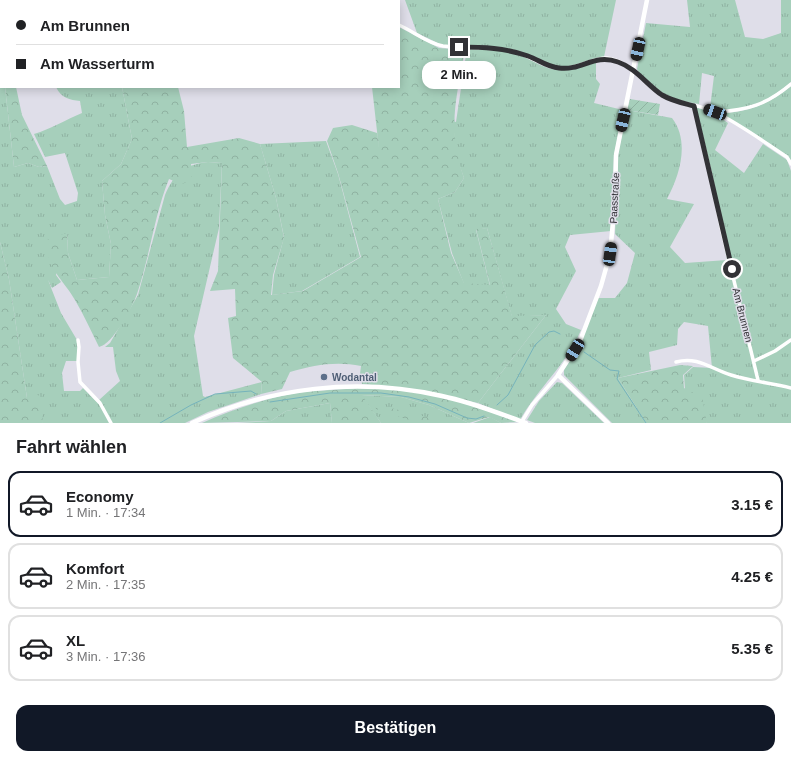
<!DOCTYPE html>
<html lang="de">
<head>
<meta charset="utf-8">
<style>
	:root { --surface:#fff; --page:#f6f6f6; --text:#202124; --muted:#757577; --line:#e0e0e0; --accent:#111827 }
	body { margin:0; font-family:Arial,sans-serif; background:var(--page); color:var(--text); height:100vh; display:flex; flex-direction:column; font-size:15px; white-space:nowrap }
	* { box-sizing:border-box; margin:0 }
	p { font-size:13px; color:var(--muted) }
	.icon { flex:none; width:22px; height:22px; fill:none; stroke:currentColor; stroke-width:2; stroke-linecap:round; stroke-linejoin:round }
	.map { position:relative; height:423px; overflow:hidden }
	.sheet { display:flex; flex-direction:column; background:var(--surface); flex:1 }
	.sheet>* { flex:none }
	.guide { position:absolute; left:0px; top:0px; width:400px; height:88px; box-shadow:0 2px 10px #0003; display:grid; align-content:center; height:88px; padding:0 16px; background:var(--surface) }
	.end { position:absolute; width:18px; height:18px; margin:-9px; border:5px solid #323236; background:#fff; box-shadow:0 0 0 2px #fff }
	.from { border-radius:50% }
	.bubble { position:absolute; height:28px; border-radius:12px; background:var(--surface); box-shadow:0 2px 10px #0003; font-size:13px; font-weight:700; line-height:28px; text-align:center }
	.car { position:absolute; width:12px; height:24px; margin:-12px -6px; border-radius:5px; box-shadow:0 0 3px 1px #0007; background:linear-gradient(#222 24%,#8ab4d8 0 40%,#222 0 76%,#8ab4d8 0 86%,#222 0) }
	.guide b { display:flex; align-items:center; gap:14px; height:38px; font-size:15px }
	.guide b+b { border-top:1px solid var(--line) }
	.guide i { width:10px; height:10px; background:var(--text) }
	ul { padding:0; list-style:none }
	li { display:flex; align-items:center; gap:12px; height:66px; margin:0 8px 6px; padding:0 8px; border:2px solid var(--line); border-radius:12px }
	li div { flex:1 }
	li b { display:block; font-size:15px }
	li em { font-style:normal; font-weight:700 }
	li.active { border-color:var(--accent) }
	li>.icon { width:36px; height:36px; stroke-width:1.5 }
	h2 { padding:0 16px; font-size:18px; line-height:48px }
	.primary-button { display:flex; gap:8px; margin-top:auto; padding:8px 16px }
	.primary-button a { flex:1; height:46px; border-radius:12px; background:var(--accent); color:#fff; font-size:16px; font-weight:700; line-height:46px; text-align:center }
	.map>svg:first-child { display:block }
	.grass { fill:url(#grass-tufts) }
	.forest { fill:url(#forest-crowns) }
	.garden { fill:url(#garden-furrows) }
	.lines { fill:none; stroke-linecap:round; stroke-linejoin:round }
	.stream { stroke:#75b3bb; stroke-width:1 }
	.street { stroke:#fff; stroke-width:3.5 }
	.secondary { stroke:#fff; stroke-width:4.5 }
	.route { stroke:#323236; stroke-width:5 }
	.service-dot { fill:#5c6f8a; stroke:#dfdee9; stroke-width:1.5 }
	.labels { text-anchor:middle; stroke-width:3; stroke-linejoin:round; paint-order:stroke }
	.street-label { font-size:10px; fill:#323236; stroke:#dfdee9 }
	.service-label { font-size:10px; font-weight:bold; fill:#4e5e75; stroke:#dfdee9; text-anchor:start }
</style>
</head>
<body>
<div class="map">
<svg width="791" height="423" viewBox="0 0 791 423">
	<defs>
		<pattern id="grass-tufts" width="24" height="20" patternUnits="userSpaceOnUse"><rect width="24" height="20" fill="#a6cfbb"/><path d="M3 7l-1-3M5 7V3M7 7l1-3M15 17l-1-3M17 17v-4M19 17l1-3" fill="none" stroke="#8fb2a1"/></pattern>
		<pattern id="forest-crowns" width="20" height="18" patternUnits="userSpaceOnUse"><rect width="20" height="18" fill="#a6cfbb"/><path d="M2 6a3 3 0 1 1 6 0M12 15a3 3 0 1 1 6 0" fill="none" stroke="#8fb2a1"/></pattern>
		<pattern id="garden-furrows" width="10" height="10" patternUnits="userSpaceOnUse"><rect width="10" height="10" fill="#a6cfbb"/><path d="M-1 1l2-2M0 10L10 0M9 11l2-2" fill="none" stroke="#8fb2a1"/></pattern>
	</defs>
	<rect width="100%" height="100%" fill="#dfdee9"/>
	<path class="grass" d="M0 0H95V1H1V15Z
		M195 0H289V1H195Z
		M405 0H616L604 57 570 67 549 66 531 56 513 50 488 46 442 45 417 33Z
		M687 0H735L745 37 763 39 781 33V0H791V82C771 100 737 119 710 108L714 76 702 73 699 104C677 101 647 91 637 69L646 23 690 27Z
		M467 48C482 48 499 48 514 53 529 57 543 70 560 70 572 70 585 65 596 62V79L600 84 594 103 623 110 614 156 611 231 570 235 565 247 576 271 556 309 566 324 581 330C567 364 538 388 520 420L478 403 546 315 512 317 487 228 476 230 490 286 464 284 452 253 438 199 455 192 464 178 456 155 453 121 456 122Z
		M0 86 5 87 14 167 28 163 39 167 47 166 60 199 65 205 77 201 78 193 65 153 45 157 34 134C51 129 65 120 82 113L80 101C70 100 61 98 56 87H122L132 139 121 164 102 181 105 215 111 244 109 277 77 280 68 253 67 233 56 275 61 282 52 288 48 280 61 313 77 340 78 347 77 361H66L62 373 64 391H80L83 388 101 406 110 423H43L27 398 9 279 0 242Z
		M791 86V160L722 114V113C749 112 771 103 791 86Z
		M696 107 715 114 728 123 715 150 744 173 763 144 787 160 791 171V423H707L685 389 684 375 693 367 712 368 708 326 684 322 678 329 677 345 649 352 651 370 618 378 646 423H612L564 375V370L581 343 598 298H615L627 283 635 253 615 234 618 154 627 110 672 118C690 141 680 175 667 199L694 204 670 247 685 263 727 260Z
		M326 141 338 174 360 257 302 291 272 295 274 275 284 237 276 198 260 144Z
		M208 162 222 163 219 228 194 336 203 396 205 397 262 382 261 394 208 412 185 423H112L99 400 120 381 116 371 113 347H100H105L110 343 138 295 165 195C175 172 184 165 208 162Z
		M557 382 562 383 604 423H535L527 420 539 401Z
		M361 395 401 397 429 405 469 423H381Z
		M330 403 332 423H237L271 421 286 411Z
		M490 417 501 423H473Z"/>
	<path class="forest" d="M399 27 439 48 465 50C456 100 447 128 464 178L455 192 438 199 451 253 464 283 490 285 476 229 487 228 512 316 546 315 478 403 413 389 362 384 360 374 361 366C336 361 314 365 290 372L282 389 261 394 262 382 233 358 228 318 236 316 235 289 210 291 218 271 222 163 208 162 191 164 192 181 181 184 169 179C154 216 150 256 137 294 132 308 113 344 99 347 91 331 84 315 75 300 62 277 44 268 48 238L67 233 68 253 77 280 109 277 111 244 105 215 102 181 121 164 132 139 122 87H178L184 111 187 147 239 138 260 144 276 198 284 238 273 275 271 295 303 291 361 257 338 173 327 141 333 128 352 125 377 133 379 149 372 87H399Z
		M5 87H16L22 115 47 166 39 167 28 163 14 167Z
		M0 242 9 279 27 398 40 395 43 423H0Z
		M680 365 693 366 683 375 684 388 702 397 707 423H646L618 378Z
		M357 388C370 389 384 388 397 390 439 393 480 408 519 422L501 423 489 417 469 423 429 405 401 397 362 395 381 423H332L330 403 286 411 271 421 202 423C232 410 263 399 296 393 316 390 336 390 357 388Z
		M375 404 430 418 441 423H418L376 409Z"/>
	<path class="garden" d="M630 99 660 104 658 115 627 110Z"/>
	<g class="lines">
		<path class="stream" d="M584 352 610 370 619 371 617 379 646 423
			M270 402 330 393H381L409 397 435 404 467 418 476 419 484 416
			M497 405 508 395 535 345 549 332 554 331 560 334
			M160 423 191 405 215 394 251 391 256 394"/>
		<path class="street" d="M0 16 1 17
			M399 25C413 31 427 43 443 46 466 49 489 46 512 51 529 55 543 67 560 68 575 70 594 57 607 58 631 61 644 84 664 96 680 105 699 104 715 112 740 124 764 142 787 157L791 164
			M694 106 710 172 721 227 758 380
			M716 112C748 110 766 105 791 84
			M78 340 79 347 78 362 80 382 100 403 111 423
			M754 361 775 351 791 340
			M676 362C698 356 711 369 731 375 750 381 771 383 791 388
			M521 423 532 405 558 375"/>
		<path class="secondary" d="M192 423C270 387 358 377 442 396 471 402 498 413 526 423
			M608 423 558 375 580 341 601 286 610 254 615 200 616 155 647 0"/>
	</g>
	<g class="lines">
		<path class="route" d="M459 47C483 47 505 48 528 56 539 60 547 67 559 68 582 71 594 53 618 62 636 68 647 85 662 95 672 101 683 103 694 106L732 269"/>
	</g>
	<circle class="service-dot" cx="324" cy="377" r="4"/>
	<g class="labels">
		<g class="street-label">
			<text transform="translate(614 198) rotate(-87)" y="4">Paasstraße</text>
			<text transform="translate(743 315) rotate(76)" y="4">Am Brunnen</text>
		</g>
		<g class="service-label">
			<text x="332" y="381">Wodantal</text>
		</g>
	</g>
</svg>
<i class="end from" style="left:732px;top:269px"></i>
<i class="end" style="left:459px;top:47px"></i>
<div class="bubble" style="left:422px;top:61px;width:74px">2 Min.</div>
<i class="car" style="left:638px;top:49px;rotate:192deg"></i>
<i class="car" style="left:715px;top:112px;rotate:290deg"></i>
<i class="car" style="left:623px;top:120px;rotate:193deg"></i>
<i class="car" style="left:610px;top:254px;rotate:8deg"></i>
<i class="car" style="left:575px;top:350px;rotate:212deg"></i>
<div class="guide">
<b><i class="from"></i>Am Brunnen</b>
<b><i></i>Am Wasserturm</b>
</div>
</div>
<section class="sheet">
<h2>Fahrt wählen</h2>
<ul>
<li class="active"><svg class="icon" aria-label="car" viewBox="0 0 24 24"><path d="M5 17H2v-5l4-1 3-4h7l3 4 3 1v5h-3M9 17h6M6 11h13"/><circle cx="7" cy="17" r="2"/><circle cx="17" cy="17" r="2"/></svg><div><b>Economy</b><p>1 Min. · 17:34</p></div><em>3.15 €</em></li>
<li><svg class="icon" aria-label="car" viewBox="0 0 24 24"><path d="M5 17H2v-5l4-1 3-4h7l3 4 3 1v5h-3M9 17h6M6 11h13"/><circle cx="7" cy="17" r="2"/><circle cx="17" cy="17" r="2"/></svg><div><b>Komfort</b><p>2 Min. · 17:35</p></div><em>4.25 €</em></li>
<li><svg class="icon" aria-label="car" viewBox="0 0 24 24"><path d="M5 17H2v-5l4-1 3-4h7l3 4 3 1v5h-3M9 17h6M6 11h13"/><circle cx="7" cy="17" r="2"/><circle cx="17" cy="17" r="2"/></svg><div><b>XL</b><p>3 Min. · 17:36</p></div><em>5.35 €</em></li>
</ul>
<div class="primary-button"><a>Bestätigen</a></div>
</section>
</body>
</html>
